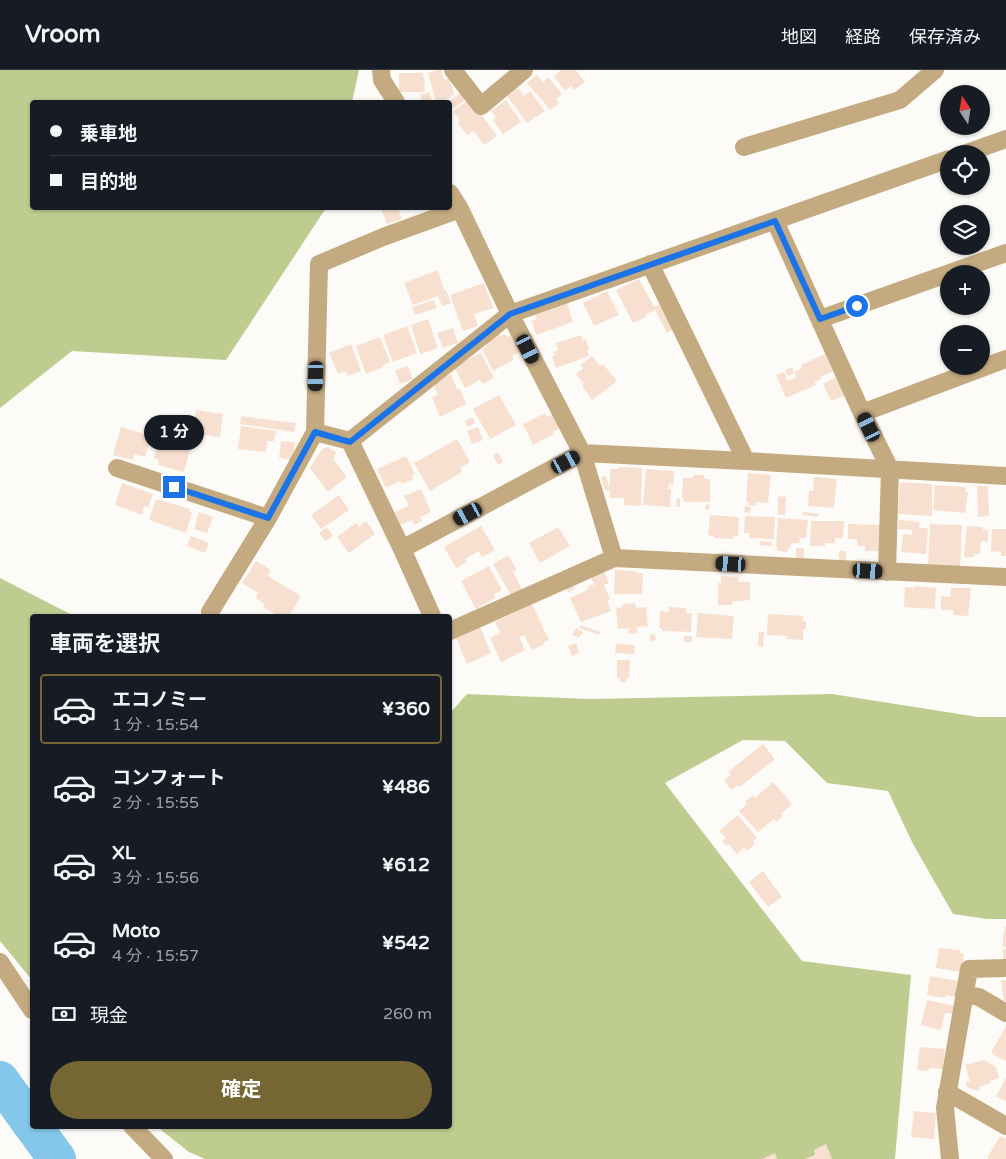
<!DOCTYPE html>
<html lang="ja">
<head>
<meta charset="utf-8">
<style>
	:root { --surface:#171b24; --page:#20242c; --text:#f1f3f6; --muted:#9ea1a6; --line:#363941; --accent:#756734 }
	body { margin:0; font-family:"Varela Round","Noto Sans JP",sans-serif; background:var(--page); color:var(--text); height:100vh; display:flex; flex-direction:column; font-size:19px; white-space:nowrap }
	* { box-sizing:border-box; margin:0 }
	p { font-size:16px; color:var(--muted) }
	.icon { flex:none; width:28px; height:28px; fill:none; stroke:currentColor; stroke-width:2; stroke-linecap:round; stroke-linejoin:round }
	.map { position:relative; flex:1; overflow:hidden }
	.drawer { position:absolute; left:30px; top:544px; width:422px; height:515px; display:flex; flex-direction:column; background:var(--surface); border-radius:5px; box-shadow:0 1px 4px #0004 }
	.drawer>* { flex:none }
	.hud { position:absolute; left:30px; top:30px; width:422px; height:110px; border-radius:5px; box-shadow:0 1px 4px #0004; display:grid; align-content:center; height:110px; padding:0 20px; background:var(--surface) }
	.needle { width:32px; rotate:348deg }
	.tools { position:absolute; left:940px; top:15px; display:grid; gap:10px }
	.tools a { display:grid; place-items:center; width:50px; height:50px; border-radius:50%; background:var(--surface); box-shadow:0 1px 4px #0004; font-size:25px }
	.end { position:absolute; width:22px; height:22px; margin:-11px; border:6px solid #1a73e8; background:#fff; box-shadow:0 0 0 2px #fff }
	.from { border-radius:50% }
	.bubble { position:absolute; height:35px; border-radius:18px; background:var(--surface); box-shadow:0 1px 4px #0004; font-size:16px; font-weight:700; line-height:35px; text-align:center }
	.car { position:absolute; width:15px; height:30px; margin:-15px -8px; border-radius:6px; box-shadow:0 0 4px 1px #0007; background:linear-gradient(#222 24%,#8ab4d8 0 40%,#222 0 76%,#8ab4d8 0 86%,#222 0) }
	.hud b { display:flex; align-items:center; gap:18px; height:48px; font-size:19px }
	.hud b+b { border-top:1px solid var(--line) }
	.hud i { width:12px; height:12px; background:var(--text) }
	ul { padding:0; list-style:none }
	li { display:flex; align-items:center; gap:15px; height:70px; margin:0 10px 8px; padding:0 10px; border:2px solid transparent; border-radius:5px }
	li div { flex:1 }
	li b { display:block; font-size:19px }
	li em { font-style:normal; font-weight:700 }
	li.selected { border-color:var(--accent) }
	li>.icon { width:45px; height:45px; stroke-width:1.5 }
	h2 { padding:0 20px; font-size:22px; line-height:60px }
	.pay { display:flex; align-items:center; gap:12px; height:55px; padding:0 20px; font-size:19px }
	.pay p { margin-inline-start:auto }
	.primary-button { display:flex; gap:10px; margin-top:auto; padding:10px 20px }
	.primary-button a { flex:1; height:58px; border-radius:30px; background:var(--accent); color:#fff; font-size:20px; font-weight:700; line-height:58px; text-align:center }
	header { display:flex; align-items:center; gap:30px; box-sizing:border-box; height:70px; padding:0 25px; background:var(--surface); border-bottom:1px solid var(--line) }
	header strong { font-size:24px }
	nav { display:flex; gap:28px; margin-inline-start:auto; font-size:18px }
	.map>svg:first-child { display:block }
	.forest { fill:#bfcc8f }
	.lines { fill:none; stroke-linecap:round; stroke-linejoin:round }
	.river { stroke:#85c7ea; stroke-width:38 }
	.building { fill:#f7e0d0 }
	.minor { stroke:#c4aa80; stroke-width:18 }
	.route { stroke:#1a73e8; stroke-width:6 }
</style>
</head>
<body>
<header>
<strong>Vroom</strong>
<nav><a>地図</a><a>経路</a><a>保存済み</a></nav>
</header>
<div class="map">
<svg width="1006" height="1089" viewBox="0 0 1006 1089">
	<rect width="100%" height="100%" fill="#fdfbf7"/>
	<path class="forest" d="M0 0H359L352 32H32V138H326L226 290 72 281 0 338Z
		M0 508 74 546H32V910L0 871Z
		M467 624 591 629 832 624 978 647H1006V849H987L953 844 913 774 888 721 827 713 785 671 743 670 665 713 802 891 911 905 895 1089H205L189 1082 156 1056H450V643Z"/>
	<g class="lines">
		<path class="river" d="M0 1010 32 1055
			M33 1056 57 1089"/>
	</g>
	<path class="building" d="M437 0H441L444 10 449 8 454 25 450 26 451 28 436 32 428 3Z
		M559 0H576L585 12 574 20 571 16 565 21 554 6 560 1Z
		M399 3H423V7H424L425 22H399Z
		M537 5 543 12 548 7 562 24 556 29 559 33 550 40 527 13Z
		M518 18 524 26 530 21 545 41 527 53 507 26Z
		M429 22 432 30 422 32 420 25Z
		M462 22 467 29 454 38 449 31Z
		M470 29 497 66 484 75 474 61 467 65 457 52 460 50 453 41Z
		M506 30 521 52 503 64 493 50 496 48 491 41Z
		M381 138H398L402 149 387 154Z
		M438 200 444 220H446L451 233 442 236 438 226 413 235 404 213Z
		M639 209 654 237 660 234 673 260 667 263 655 240 645 245 646 247 633 253 616 220Z
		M484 213 493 238 474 244 478 256 463 261 450 225Z
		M607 221 619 245 594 256 583 233Z
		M434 230 437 238 415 245 412 237Z
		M567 233 573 252 536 265 532 251 537 249 535 244Z
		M428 249 438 278 420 284 411 255Z
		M407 256 417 283 393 292 383 265Z
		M453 258 458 273 443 278 437 263Z
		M515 263 523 280 512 286 514 290 493 301 482 279 487 277 484 272 500 264 501 266 505 264 507 267Z
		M581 265 583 270 585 269 589 279 587 280 589 286 556 298 552 287 555 286 553 282 558 280 556 273Z
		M380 267 390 292 383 295V297L366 304 356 276Z
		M351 274 361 301 348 306 346 301 338 304 329 283Z
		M481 283 494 308 483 314 480 310 465 318 454 297Z
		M825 284 833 302 820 307 821 309 814 312 816 315 786 328 776 305 784 302 788 311 796 307 794 302 802 298 801 295Z
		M592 286 600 296 603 294 617 311 592 330 582 316 584 314 576 304 583 299 580 295Z
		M408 296 413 309 400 314 395 300Z
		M792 297 794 303 788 306 785 300Z
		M451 304 457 319H460L466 334 440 347 432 327 438 325 432 312Z
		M837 307 846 325 831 331 823 314Z
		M499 325 516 355 490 369 473 339Z
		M196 340 223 344 220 367 193 363Z
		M545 343 547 347 555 343 562 357 553 362 554 364 533 375 523 354Z
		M241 346 296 353 294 362 240 354Z
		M473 347 475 353 468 357 465 351Z
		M241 356 276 361 274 371H267L266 382 238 379Z
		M121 357 151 366 145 387 134 384 133 390 113 385Z
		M478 357 483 370 472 374 467 361Z
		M159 368 191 376 184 402 158 395 159 390 154 388Z
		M457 369 470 392 460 398 462 402 430 421 414 393Z
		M281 371 295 372 293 390 279 388Z
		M327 377 336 382 333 389 347 407 328 422 310 398 322 379Z
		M498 382 503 392 498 395 493 385Z
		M406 386 415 404 412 405 414 409 402 414 400 411 386 418 377 399Z
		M619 397 642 398 641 436 624 435V428H610V399H619Z
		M646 399 674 401 673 415 669 414 668 419H671L670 437 643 435Z
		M748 403 771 405 768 433 756 432V436L748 435V432H746Z
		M693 405H704V409H710V432H684V428H682L683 408H693Z
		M606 406 610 420 605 421 601 407Z
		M814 407 837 409 834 438 808 436 809 421H813Z
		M900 412 932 414V446L898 444Z
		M122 413 153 424 148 437 144 436 142 445 115 435Z
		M935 415 966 417 965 422H968L965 443 933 440Z
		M977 416H988L989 446 978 447Z
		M421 419 431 442 420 447 422 451 414 455 412 450 401 455 395 442 409 436 404 426Z
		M339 425 349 440 321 459 311 445Z
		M778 426 786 427 785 445H778Z
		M156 429 190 439 189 442 192 443 186 463 149 450Z
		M677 429H680V437H676Z
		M706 434 710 435 709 440 705 439Z
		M745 436 751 437 750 443 744 442Z
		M199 442 213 447 207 463 194 459Z
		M803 442 819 444 818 447 803 445Z
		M710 445 739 447 738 466H734L733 469 714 468V466L708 465Z
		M745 446 775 447 774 469 749 468V463H744Z
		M778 448 808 450 806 468H800L799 473H791V478L788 477V482L777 481 778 478 776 477Z
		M899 450 920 452 919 458H928L926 484 901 482 903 464 912 465V460L898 459Z
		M366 451 375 464 349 483 337 467 356 453 359 457Z
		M811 451H844L843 468H835V473H825V476H810Z
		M848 454 882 455 881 481H865V476H857V469H848Z
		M930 454 962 455 960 499 928 498Z
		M481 456 495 480 482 487 479 481 465 489 467 492 456 498 444 477Z
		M967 456 983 457V460H988V472L981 471 980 484H974V487H964Z
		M327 457 333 466 325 471 319 463Z
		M558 457 570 476 540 493 529 473Z
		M992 459H1006V486H1001V482L991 481Z
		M191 466 209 473 205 483 187 476Z
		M760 471 772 472V476L760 475Z
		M796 478H804V491H796Z
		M839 481H846V494H839Z
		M508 485 517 500 513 502 522 519 511 525 493 494Z
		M256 491 271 500 268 506 301 526 289 546H279L263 537 265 534 255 528 258 523 242 513Z
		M489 496 502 520 494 525 495 528 476 539 461 511Z
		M615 500 636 501 637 503H643L642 524H614Z
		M604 501 609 513 604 515 610 529 607 531 611 541 581 552 570 528 588 520 587 517 593 514 594 516H595L591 507Z
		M721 506 739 507 738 512H750V530L732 532V535H718V513H721Z
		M573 515 575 519 568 522 566 518Z
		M914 516 936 518 935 539 904 537 905 517 914 518Z
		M951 518H971L968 546 953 545V540H941V526L950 527Z
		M635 533 636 538 646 537 648 556 618 559 616 538 623 537 622 534Z
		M532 534 549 570 544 572 545 574 532 580 524 565 519 567 525 580 501 592 490 568 500 563 495 552Z
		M669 537 686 538V543H692L691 562 662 561V558H659L660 541 669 542Z
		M698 543 734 546 732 569 696 567Z
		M768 544 803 546V551H806V559H803V570L786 569 787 566 767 565Z
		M580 555 600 562 599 565 579 558Z
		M480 557 491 583 467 594 456 568Z
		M636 557 638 563 629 564 628 559Z
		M576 558 583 562 579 568 572 565Z
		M759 562H764L763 577 758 576Z
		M655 564 656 570 650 571V565Z
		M684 566H692V572H684Z
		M576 573 579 583 572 586 568 576Z
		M616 574 635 575 634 584 615 583Z
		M617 590H630L629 608H627L626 612H620V608H617Z
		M763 674 775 689 740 717 738 715 731 720 724 710 731 705 728 702Z
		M773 712 792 734 781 744 783 746 776 752 774 749 758 762 739 741 747 734 745 732 753 725 755 728Z
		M738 745 757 768 753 772 755 774 747 781 744 777 737 784 728 774 726 776 722 771 726 768 719 761Z
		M763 801 782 827 768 837 749 812Z
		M1005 856 1006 857V877L1002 876Z
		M939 878 960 880V883L964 884 961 902 936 898Z
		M1003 879H1006V891H1003Z
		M930 906 959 911 956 927 945 925V928L927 925Z
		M1001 910H1006V931H1004Z
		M927 930 954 936 952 944 945 943 941 960 921 955Z
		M1006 956V991L991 983Z
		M920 977 945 979 943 999 929 998V1001L917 1000Z
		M984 990 996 997 999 1008 990 1011 991 1013 979 1017 980 1021 975 1020 968 1018 965 1012 970 1011 965 995Z
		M1006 1008V1031L996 1026Z
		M914 1041 936 1043 934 1069 911 1067Z
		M1000 1066 1006 1069V1089H989L987 1088Z
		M826 1074 832 1089H805L815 1085 814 1080Z
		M775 1083 777 1089H762Z"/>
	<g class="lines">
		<path class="minor" d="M381 0 382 10 396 32
			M453 0 481 36 524 0
			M744 77 900 30 935 0
			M964 84 1006 69
			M450 123 460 139 510 244 582 383 614 488
			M775 151 862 343 890 399 887 502
			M650 194 746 391
			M820 249 1006 183
			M862 343 1006 289
			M315 362 350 371 402 479 432 546
			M350 371 510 244 949 89
			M117 398 268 448
			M402 479 582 383 746 391 1006 406
			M210 542 268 448 315 362 319 194 383 167 460 139
			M450 561 614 488 1006 507
			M0 892 32 940
			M964 924 979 927 1006 943
			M947 1022 1006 1056
			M132 1056 164 1089
			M950 1089 945 1038 969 899 1006 898"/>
	</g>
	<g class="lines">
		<path class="route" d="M174 417 268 448 315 362 350 372 510 244 775 151 820 249 857 236"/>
	</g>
</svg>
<div class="tools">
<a><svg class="needle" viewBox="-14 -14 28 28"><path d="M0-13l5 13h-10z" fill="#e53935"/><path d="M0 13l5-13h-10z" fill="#9ea1a6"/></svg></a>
<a><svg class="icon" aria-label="locate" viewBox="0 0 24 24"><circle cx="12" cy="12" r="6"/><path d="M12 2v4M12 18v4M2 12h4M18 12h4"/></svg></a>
<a><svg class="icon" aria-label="layers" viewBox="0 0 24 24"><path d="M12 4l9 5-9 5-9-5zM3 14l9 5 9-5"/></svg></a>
<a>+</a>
<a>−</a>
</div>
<i class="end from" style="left:857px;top:236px"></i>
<i class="end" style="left:174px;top:417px"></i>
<div class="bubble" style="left:144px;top:345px;width:60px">1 分</div>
<i class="car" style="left:528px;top:279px;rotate:153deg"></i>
<i class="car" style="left:316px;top:306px;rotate:182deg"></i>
<i class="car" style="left:869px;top:357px;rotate:334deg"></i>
<i class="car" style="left:566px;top:392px;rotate:62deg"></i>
<i class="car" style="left:468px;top:444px;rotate:242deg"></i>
<i class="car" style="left:731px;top:494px;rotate:273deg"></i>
<i class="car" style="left:868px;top:501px;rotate:93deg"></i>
<div class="hud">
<b><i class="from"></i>乗車地</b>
<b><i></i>目的地</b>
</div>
<section class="drawer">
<h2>車両を選択</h2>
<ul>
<li class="selected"><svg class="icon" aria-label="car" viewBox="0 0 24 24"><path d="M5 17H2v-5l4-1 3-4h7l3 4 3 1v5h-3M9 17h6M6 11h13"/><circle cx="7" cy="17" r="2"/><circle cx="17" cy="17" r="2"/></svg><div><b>エコノミー</b><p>1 分 · 15:54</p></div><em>¥360</em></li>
<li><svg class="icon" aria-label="car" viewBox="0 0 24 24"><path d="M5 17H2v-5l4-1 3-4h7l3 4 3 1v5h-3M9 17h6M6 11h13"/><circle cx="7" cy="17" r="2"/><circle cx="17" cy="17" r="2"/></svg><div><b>コンフォート</b><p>2 分 · 15:55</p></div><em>¥486</em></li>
<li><svg class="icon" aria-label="car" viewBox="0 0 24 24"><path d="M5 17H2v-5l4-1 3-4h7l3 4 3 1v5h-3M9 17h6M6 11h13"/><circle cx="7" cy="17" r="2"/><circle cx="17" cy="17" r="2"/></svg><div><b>XL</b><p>3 分 · 15:56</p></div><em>¥612</em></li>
<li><svg class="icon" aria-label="car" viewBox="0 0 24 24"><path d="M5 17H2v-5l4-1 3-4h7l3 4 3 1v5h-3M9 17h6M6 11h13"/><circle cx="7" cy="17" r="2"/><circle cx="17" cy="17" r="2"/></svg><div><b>Moto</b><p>4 分 · 15:57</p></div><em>¥542</em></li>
</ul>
<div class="pay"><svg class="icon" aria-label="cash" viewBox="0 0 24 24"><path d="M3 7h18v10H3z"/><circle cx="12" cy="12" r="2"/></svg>現金<p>260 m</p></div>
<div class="primary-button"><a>確定</a></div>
</section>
</div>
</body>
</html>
